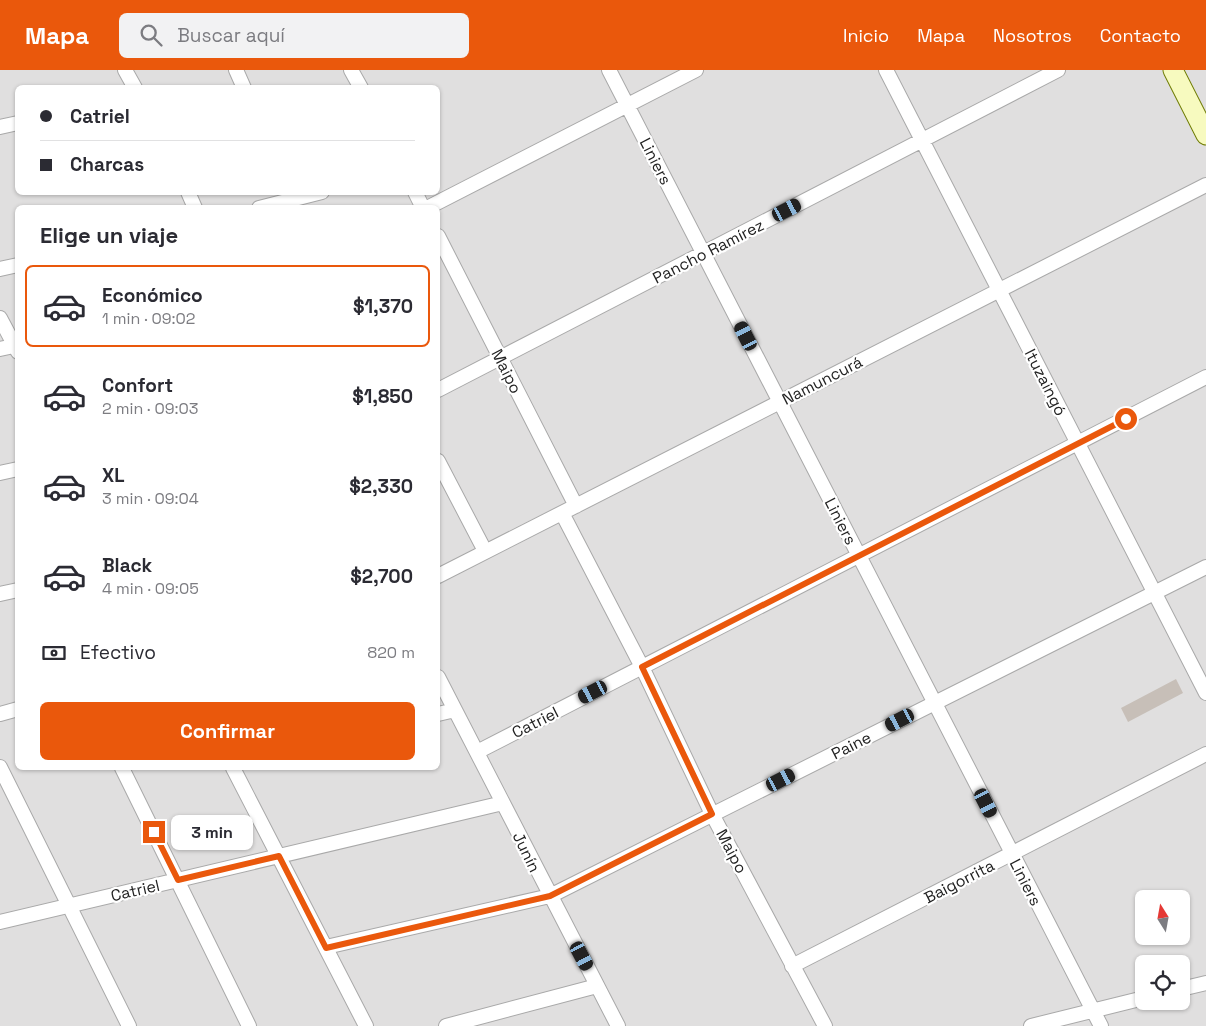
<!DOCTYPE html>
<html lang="es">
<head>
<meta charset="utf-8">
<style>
	:root { --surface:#fff; --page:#f2f2f3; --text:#2b2b33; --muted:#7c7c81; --line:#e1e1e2; --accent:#ea580c }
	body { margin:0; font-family:"Space Grotesk",sans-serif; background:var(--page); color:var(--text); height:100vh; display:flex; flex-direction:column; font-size:19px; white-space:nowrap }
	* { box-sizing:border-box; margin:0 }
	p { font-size:16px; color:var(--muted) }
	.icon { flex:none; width:28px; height:28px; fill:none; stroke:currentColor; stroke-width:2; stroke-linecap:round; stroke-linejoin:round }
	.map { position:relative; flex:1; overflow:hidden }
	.sheet { position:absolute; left:15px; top:135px; width:425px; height:565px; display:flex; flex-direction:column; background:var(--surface); border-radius:8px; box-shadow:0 1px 4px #0004 }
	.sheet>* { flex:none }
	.top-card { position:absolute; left:15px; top:15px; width:425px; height:110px; border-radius:8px; box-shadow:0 1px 4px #0004; display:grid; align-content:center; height:110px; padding:0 25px; background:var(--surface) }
	.needle { width:32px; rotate:349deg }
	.buttons { position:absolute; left:1135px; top:820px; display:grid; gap:10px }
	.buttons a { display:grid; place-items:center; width:55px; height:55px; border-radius:8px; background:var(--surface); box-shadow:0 1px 4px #0004; font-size:25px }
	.end { position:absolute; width:22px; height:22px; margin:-11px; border:6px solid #ea580c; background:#fff; box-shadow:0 0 0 2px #fff }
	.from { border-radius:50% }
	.bubble { position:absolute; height:35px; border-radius:8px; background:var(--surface); box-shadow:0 1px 4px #0004; font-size:16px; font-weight:600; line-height:35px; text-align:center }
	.car { position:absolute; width:15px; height:30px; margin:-15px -8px; border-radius:6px; box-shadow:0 0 4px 1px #0007; background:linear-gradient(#222 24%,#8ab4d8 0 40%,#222 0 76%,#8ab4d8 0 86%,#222 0) }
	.top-card b { display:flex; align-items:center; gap:18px; height:48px; font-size:19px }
	.top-card b+b { border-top:1px solid var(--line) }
	.top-card i { width:12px; height:12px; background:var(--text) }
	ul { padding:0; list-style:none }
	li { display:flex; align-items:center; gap:15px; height:82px; margin:0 10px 8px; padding:0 15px; border:2px solid transparent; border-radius:8px }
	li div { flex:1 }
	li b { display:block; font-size:19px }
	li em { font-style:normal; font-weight:600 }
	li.selected { border-color:var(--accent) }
	li>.icon { width:45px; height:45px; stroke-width:1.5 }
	h2 { padding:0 25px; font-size:22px; line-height:60px }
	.pay { display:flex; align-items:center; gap:12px; height:55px; padding:0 25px; font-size:19px }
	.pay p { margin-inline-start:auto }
	.primary-button { display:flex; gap:10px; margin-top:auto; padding:10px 25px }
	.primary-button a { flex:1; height:58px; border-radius:8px; background:var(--accent); color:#fff; font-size:20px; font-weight:600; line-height:58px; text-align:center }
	header { display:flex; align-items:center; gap:30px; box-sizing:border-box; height:70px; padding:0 25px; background:var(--accent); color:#fff }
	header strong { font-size:24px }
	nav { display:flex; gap:28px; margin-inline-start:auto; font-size:18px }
	.search { width:350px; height:45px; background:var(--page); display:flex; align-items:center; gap:12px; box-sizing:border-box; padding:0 18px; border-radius:8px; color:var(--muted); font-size:19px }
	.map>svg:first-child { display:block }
	.residential { fill:#e0dfdf; fill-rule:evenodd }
	.building { fill:#c7bfb8 }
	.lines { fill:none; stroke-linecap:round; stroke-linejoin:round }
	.minor-casing { stroke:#a9a9a9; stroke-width:16 }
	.secondary-casing { stroke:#707d05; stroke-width:21 }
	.minor { stroke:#fff; stroke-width:14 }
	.secondary { stroke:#f7fabf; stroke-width:19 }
	.route { stroke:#ea580c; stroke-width:6 }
	.labels { text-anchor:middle; stroke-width:4.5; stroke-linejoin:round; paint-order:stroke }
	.street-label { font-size:16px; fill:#222; stroke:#fff }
</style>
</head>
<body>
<header>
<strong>Mapa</strong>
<div class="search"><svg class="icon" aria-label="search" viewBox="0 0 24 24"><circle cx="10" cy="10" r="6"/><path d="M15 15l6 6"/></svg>Buscar aquí</div>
<nav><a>Inicio</a><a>Mapa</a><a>Nosotros</a><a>Contacto</a></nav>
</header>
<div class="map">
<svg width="1206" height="956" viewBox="0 0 1206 956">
	<rect width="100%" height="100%" fill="#f2efe9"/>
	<path class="residential" d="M0 0H1206V956H0ZM18 18H438V122H18ZM18 138H438V698H18ZM1144 829H1181V866H1144ZM1144 894H1181V931H1144Z"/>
	<path class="building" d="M1176 609 1183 623 1128 652 1121 638Z"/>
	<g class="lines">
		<defs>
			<path id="minor" d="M125 0 135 18
				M236 0 244 18
				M351 0 361 18
				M609 0 1101 956
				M886 0 1206 623
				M0 57 18 53
				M188 122 195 138
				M415 122 423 138
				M259 138 322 122
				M427 138 696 0
				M438 166 576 436
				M0 199 18 195
				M0 248 18 282
				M0 279 14 276
				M438 320 1058 0
				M438 391 485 481
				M0 403 18 399
				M562 443 642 597 712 744 825 956
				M438 506 1206 115
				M0 524 18 520
				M438 607 618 956
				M0 644 18 639
				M438 644 455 640
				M477 682 1206 307
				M0 697 129 956
				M122 698 249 956
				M233 698 366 956
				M0 852 503 733
				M326 877 550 826 1206 497
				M792 896 1206 684
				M1181 919 1206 913
				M446 956 597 916
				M1031 956 1144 928"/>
			<path id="secondary" d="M1173 0 1206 65"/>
		</defs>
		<use href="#minor" class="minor-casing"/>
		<use href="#secondary" class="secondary-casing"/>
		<use href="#minor" class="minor"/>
		<use href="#secondary" class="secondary"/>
	</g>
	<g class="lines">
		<path class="route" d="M154 762 178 810 279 786 326 878 550 826 712 744 642 597 1126 349"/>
	</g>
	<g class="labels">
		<g class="street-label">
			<text transform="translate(656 91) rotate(63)" y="6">Liniers</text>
			<text transform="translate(708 181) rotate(-27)" y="6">Pancho Ramírez</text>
			<text transform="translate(507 301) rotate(63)" y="6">Maipo</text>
			<text transform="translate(822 310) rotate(-27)" y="6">Namuncurá</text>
			<text transform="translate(1046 312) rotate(63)" y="6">Ituzaingó</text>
			<text transform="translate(841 451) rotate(63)" y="6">Liniers</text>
			<text transform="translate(535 652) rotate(-27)" y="6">Catriel</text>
			<text transform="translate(851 675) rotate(-27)" y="6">Paine</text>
			<text transform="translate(732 781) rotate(62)" y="6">Maipo</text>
			<text transform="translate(527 782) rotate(64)" y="6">Junín</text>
			<text transform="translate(959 811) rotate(-27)" y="6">Baigorrita</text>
			<text transform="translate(1026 812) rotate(63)" y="6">Liniers</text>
			<text transform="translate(135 820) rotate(-13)" y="6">Catriel</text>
		</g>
	</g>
</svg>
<div class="buttons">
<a><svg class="needle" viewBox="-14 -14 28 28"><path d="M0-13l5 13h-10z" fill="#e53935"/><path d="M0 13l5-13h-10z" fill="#7c7c81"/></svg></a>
<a><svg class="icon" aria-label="locate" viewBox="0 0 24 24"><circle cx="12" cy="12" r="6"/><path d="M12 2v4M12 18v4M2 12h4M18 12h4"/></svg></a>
</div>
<i class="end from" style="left:1126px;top:349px"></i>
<i class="end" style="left:154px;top:762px"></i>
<div class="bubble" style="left:171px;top:745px;width:82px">3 min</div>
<i class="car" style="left:787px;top:140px;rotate:63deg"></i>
<i class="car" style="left:746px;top:266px;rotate:333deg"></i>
<i class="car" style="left:593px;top:622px;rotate:243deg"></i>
<i class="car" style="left:900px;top:650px;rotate:243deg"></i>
<i class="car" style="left:781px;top:710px;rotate:63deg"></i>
<i class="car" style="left:986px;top:733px;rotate:153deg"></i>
<i class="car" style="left:582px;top:886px;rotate:152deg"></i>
<div class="top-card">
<b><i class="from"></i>Catriel</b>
<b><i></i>Charcas</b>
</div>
<section class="sheet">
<h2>Elige un viaje</h2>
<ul>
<li class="selected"><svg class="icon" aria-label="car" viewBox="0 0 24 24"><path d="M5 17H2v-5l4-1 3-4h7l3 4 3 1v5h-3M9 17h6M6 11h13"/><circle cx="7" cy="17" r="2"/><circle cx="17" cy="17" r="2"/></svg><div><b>Económico</b><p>1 min · 09:02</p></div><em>$1,370</em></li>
<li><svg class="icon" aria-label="car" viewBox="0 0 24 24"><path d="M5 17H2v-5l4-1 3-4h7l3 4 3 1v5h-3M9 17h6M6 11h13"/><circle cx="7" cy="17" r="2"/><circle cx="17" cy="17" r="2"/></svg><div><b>Confort</b><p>2 min · 09:03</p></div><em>$1,850</em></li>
<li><svg class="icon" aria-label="car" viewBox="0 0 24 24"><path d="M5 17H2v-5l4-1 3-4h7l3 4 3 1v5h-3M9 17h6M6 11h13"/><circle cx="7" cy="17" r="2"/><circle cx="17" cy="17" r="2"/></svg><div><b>XL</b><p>3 min · 09:04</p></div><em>$2,330</em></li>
<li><svg class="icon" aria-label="car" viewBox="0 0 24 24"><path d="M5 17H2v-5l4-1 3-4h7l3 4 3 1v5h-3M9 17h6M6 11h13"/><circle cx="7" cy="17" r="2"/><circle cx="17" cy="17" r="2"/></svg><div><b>Black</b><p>4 min · 09:05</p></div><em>$2,700</em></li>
</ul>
<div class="pay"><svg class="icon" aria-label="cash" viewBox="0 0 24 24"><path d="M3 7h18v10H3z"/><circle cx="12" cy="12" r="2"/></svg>Efectivo<p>820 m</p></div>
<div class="primary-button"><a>Confirmar</a></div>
</section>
</div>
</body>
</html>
